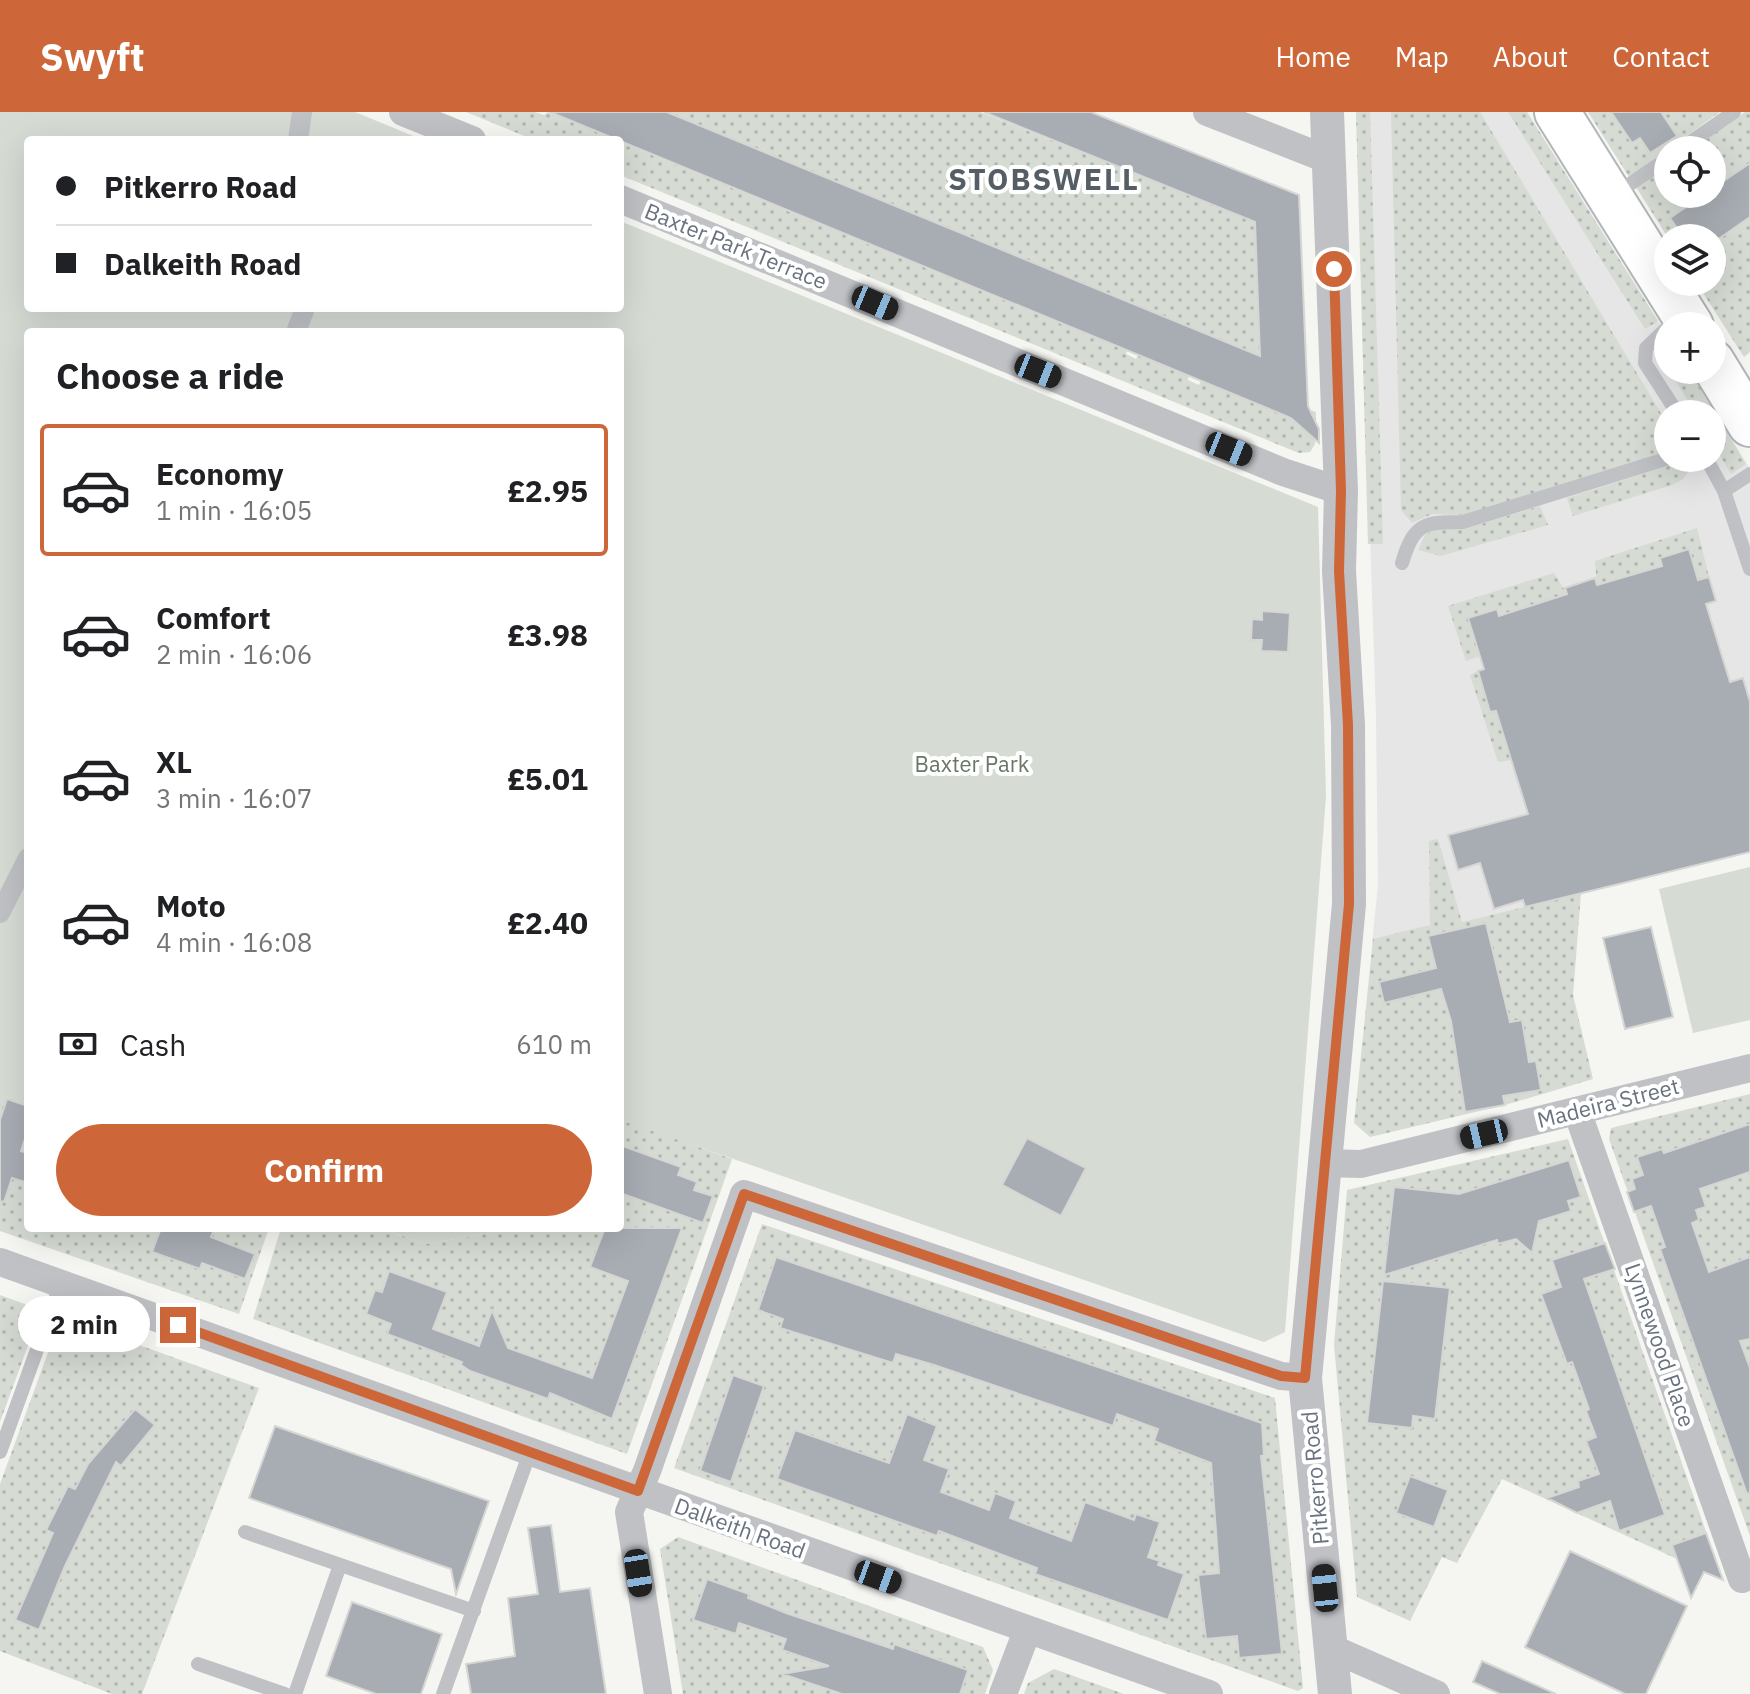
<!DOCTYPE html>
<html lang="en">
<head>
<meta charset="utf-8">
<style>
	:root { --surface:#fff; --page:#f2f2f2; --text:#202124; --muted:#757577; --line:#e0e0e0; --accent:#cd673a }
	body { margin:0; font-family:"IBM Plex Sans",sans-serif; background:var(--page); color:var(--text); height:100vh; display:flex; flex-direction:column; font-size:30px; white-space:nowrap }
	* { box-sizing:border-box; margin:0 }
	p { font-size:26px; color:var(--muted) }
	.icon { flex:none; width:44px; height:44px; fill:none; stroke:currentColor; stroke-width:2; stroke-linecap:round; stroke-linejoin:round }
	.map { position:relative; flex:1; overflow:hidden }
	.sheet { position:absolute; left:24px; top:216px; width:600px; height:904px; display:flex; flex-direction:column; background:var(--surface); border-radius:8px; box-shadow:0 8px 32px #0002 }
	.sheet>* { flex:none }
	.top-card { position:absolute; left:24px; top:24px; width:600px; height:176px; border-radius:8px; box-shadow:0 8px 32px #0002; display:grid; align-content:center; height:176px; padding:0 32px; background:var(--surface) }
	.controls { position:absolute; left:1654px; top:24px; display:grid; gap:16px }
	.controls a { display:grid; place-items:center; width:72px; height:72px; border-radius:50%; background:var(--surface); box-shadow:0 8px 32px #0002; font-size:40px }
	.end { position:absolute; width:36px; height:36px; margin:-18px; border:10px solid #cd673a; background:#fff; box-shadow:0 0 0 4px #fff }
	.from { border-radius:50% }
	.bubble { position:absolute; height:56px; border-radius:28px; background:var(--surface); box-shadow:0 8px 32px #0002; font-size:26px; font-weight:800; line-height:56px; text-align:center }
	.car { position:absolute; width:24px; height:48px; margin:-24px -12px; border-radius:10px; box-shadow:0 0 6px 2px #0007; background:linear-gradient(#222 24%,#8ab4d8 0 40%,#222 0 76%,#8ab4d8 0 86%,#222 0) }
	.top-card b { display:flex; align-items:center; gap:28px; height:76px; font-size:30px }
	.top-card b+b { border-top:2px solid var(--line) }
	.top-card i { width:20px; height:20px; background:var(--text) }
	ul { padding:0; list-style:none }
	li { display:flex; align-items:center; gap:24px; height:132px; margin:0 16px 12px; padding:0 16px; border:4px solid transparent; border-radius:8px }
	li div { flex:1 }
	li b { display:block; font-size:30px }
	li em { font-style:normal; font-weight:800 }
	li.on { border-color:var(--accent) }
	li>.icon { width:72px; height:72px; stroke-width:1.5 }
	h2 { padding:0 32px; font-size:36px; line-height:96px }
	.pay { display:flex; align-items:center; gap:20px; height:88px; padding:0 32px; font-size:30px }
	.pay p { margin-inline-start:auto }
	.button { display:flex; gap:16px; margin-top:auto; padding:16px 32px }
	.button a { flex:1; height:92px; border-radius:48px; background:var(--accent); color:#fff; font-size:32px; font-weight:800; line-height:92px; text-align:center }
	header { display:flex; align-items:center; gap:48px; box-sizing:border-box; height:112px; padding:0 40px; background:var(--accent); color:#fff }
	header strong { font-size:38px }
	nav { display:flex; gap:44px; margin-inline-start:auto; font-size:28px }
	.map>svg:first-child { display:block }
	.built { fill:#e5e6e5; fill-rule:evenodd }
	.grass { fill:url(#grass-dots) }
	.park { fill:#d6dbd4 }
	.building { fill:#a8adb3; stroke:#d6d6d4; stroke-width:2 }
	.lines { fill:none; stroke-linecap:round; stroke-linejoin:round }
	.primary-casing { stroke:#b2b5b9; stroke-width:48 }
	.service { stroke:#bfc1c5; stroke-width:14 }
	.pedestrian { stroke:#bfc1c5; stroke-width:20 }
	.minor { stroke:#bfc1c5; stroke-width:28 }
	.tertiary { stroke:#bfc1c5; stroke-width:34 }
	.primary { stroke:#fff; stroke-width:44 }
	.route { stroke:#cd673a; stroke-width:10 }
	.labels { text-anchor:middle; stroke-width:8; stroke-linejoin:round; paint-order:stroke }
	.street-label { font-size:22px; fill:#68737f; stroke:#fff }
	.park-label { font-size:22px; fill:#687766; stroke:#fff }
	.district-label { font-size:30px; font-weight:bold; letter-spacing:2px; fill:#555d65; stroke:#fff }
</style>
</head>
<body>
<header>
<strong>Swyft</strong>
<nav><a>Home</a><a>Map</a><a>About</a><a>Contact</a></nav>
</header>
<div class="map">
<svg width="1750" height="1582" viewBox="0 0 1750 1582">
	<defs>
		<pattern id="grass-dots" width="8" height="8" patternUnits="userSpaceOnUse" patternTransform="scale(2)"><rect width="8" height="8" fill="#d6dbd4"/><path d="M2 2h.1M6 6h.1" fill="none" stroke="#b1b6b1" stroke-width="1.8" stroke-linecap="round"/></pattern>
	</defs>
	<rect width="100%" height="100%" fill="#f5f5f2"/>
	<path class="built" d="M1356 0H1527L1668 225V258H1689L1750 357V740L1372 832 1378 773 1376 604ZM1668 302H1712V346H1668Z"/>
	<path class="grass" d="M466 0H535L544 3 548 0 616 28H534Z
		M667 0H980L1255 109 1260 244Z
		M1356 0H1370L1383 432H1368Z
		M1391 0H1480L1668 313V335L1662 341 1464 403 1432 402 1412 411 1401 398Z
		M1508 0H1527L1658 209 1645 217Z
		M1588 0H1720L1629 65Z
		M1745 0H1750V240L1744 245 1696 170H1712V126H1668L1636 75 1668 53V82H1712V38H1690Z
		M620 30 1127 239 1126 242 1136 247 1138 243 1189 264 1188 268 1199 273 1201 269 1291 306 1310 298 1316 300 1315 332 1310 340 1299 341 620 63Z
		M1669 258H1689L1746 352 1731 362 1712 330V302H1696Z
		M1680 350 1692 354 1683 367 1672 373 1573 404 1567 386Z
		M1540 394 1548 413 1441 444 1418 438 1425 423 1437 416 1465 417Z
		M1697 416 1709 465 1698 468 1689 438 1660 446 1662 454 1597 473 1595 449Z
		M1554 461 1567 482 1499 504 1496 497 1468 505 1480 544 1466 549 1448 494Z
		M1478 559 1490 600 1496 599 1512 648 1498 650 1470 563Z
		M1438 727 1462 810 1581 781 1573 883 1593 967 1505 993 1370 1025 1354 1011 1373 827 1430 813 1429 729Z
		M1750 982V1424L1609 1027 1611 1016Z
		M0 983 28 993V1116H269L239 1202 0 1119Z
		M626 1009 732 1047 627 1342 253 1207 281 1116H380L426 1132 496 1120 502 1116H620V1015Z
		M1568 1027 1723 1468 1502 1367 1457 1451 1442 1445 1410 1509 1357 1485 1334 1233 1347 1078Z
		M762 1112 1275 1286 1303 1576 1298 1579 674 1356Z
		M0 1183 41 1198 0 1310Z
		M72 1209 259 1276 142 1582H112L0 1539V1372L57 1216Z
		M678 1425 983 1535 993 1558 985 1582H683L660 1437Z
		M1054 1557 1124 1582H1024L1028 1571Z"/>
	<path class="park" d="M0 0H355L423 28H28V196H620V109L1318 395 1326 684 1285 1220 1264 1230 626 1010 620 1015V220H28V993L0 983Z
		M1750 755V908L1693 921 1659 777Z
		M380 1116H502L497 1120 426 1132Z"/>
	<path class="building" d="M550 0H667L1260 244 1255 110 984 0H1091L1299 83 1308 294 1319 317V331L1291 306Z
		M1611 0H1661L1677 24 1650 41 1640 26 1632 31Z
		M1750 51V105L1720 126H1684L1670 106 1705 82H1712V77Z
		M1689 437 1698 468 1709 465 1716 489 1706 492 1730 570 1743 566 1750 590V740L1525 795 1523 788 1494 797 1480 751 1458 758 1448 723 1528 702 1496 599 1490 600 1478 559 1484 557 1468 506 1497 497 1499 504 1567 482 1565 476 1595 466 1597 473 1662 454 1660 446Z
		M1262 499 1290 501 1288 540 1261 539 1262 528H1251L1252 507 1262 508Z
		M1486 811 1510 910 1522 908 1529 950 1536 949 1541 978 1503 984 1505 993 1465 1000 1451 909 1441 877 1384 891 1379 870 1436 856 1428 824Z
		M1651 815 1673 905 1625 917 1603 826Z
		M7 987 28 994V1018L21 1039 28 1041V1071L12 1066 4 1090 0 1089V1008Z
		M1750 1012V1060L1700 1077 1706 1095 1696 1098 1699 1108 1692 1111 1709 1160 1750 1145V1227L1740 1229 1750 1256V1381L1747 1382 1660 1137 1665 1135 1651 1094 1634 1100 1627 1080 1635 1077 1632 1067 1643 1063 1637 1045 1662 1037 1664 1041Z
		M1027 1026 1086 1056 1061 1104 1002 1073Z
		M620 1033 681 1055 678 1063 697 1070 694 1078 713 1084 703 1111 620 1081Z
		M1569 1048 1581 1085 1568 1089 1571 1099 1539 1109 1532 1141 1516 1127 1498 1132 1497 1128 1384 1163 1394 1075 1459 1082Z
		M161 1116H215L211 1125 255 1142 245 1167 202 1151 200 1157 152 1140Z
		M605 1116H682L612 1307 550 1281 548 1287 470 1259 461 1253 462 1250 387 1222 391 1212 366 1202 375 1178 382 1180 389 1159 447 1180 433 1217 479 1234 492 1198 508 1236 592 1266 628 1169 590 1155Z
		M1605 1131 1615 1157 1584 1167 1665 1403 1619 1419 1610 1389 1577 1401 1547 1386 1579 1375 1578 1369 1599 1362 1586 1329 1596 1325 1586 1299 1589 1297 1572 1250 1567 1252 1541 1182 1561 1175 1552 1148Z
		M776 1145 1262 1311 1264 1344H1261L1282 1542 1239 1546 1237 1524 1206 1527 1198 1463 1219 1461 1211 1351 1154 1329 1158 1317 1117 1302 1113 1314 934 1253 896 1242 893 1251 780 1216 783 1207 758 1198Z
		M1383 1169 1450 1176 1435 1307 1413 1304 1412 1316 1367 1311Z
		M733 1263 764 1274 731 1370 700 1359Z
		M135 1297 155 1313 121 1354 116 1350 65 1454 39 1518 15 1508 53 1421 46 1418 68 1374 75 1377 88 1352Z
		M907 1302 937 1314 924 1348 949 1357 941 1380 989 1398 995 1381 1016 1389 1010 1406 1071 1429 1085 1390 1134 1408 1136 1402 1160 1410 1148 1445 1160 1449 1158 1453 1184 1462 1168 1508 1035 1462 1037 1456 939 1419 937 1424 777 1367 795 1318 889 1351Z
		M275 1314 489 1389 456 1482 451 1457 249 1386Z
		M1410 1364 1448 1378 1434 1415 1396 1401Z
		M551 1413 560 1480 590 1476 606 1582H471L466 1552 515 1544 508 1486 538 1482 528 1416Z
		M1706 1421 1723 1468 1704 1460 1691 1486 1672 1433Z
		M1570 1439 1687 1494 1646 1582H1625L1525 1535Z
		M707 1467 749 1482 748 1486 786 1501 893 1537 894 1532 968 1558 960 1582H842L782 1562 829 1554 782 1538 786 1527 739 1511 736 1522 693 1508Z
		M352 1490 442 1522 421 1582H376L326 1564Z
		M1482 1549 1556 1582H1500L1473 1570Z"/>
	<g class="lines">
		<defs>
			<path id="primary" d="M1557 0 1691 214
				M1712 250 1750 312"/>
		</defs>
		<use href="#primary" class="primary-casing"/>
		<path class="service" d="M1679 38 1734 0
			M1614 83 1668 46
			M1668 215 1646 236 1645 251 1678 302
			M1706 346 1724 379 1750 457
			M1724 379 1750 362
			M1402 451C1414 411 1424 410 1463 410L1669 346
			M0 1340 61 1171
			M245 1420 474 1499
			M198 1552 285 1582
			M295 1582 340 1453
			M443 1582 530 1340"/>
		<path class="pedestrian" d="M298 28 302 0
			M296 220 305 196
			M0 801 28 746"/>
		<path class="minor" d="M403 0 472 28
			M1207 0 1329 48
			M620 87 1283 360 1341 379
			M1577 999 1742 1467
			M1325 1051 1361 1052 1750 956
			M0 1150 1209 1582
			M1331 1536 1436 1582
			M658 1582 629 1400 647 1359 744 1082 1281 1264 1305 1266
			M1003 1582 1027 1519"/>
		<path class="tertiary" d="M1327 0 1341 379 1339 459 1348 613 1349 792 1305 1266 1335 1582"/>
		<use href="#primary" class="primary"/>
	</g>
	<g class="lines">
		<path class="route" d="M178 1213 638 1379 744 1082 1281 1264 1305 1266 1349 792 1348 613 1339 459 1341 379 1334 157"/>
	</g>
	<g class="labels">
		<g class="street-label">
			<text transform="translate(736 134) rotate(22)" y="8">Baxter Park Terrace</text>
			<text transform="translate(1608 991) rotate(-14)" y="8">Madeira Street</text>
			<text transform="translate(1660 1233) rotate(71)" y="8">Lynnewood Place</text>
			<text transform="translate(1315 1366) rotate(-95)" y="8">Pitkerro Road</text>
			<text transform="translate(740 1416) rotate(20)" y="8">Dalkeith Road</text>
		</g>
		<g class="park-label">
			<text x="972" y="660">Baxter Park</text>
		</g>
		<g class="district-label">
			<text x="1044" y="78">STOBSWELL</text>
		</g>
	</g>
</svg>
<div class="controls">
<a><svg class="icon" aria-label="locate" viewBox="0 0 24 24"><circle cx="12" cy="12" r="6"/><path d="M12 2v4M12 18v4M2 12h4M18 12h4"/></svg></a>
<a><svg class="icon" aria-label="layers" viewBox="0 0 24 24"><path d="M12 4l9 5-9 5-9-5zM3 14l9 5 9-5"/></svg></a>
<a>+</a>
<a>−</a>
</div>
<i class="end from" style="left:1334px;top:157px"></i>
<i class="end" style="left:178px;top:1213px"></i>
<div class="bubble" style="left:18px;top:1184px;width:132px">2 min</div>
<i class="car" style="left:875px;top:191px;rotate:113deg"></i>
<i class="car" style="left:1038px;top:259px;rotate:112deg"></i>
<i class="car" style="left:1229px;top:337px;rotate:112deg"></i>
<i class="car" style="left:1484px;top:1022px;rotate:257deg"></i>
<i class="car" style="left:638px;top:1461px;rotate:171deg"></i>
<i class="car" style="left:878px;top:1465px;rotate:110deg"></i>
<i class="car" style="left:1325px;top:1476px;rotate:354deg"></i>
<div class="top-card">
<b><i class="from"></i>Pitkerro Road</b>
<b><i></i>Dalkeith Road</b>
</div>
<section class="sheet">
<h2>Choose a ride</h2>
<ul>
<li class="on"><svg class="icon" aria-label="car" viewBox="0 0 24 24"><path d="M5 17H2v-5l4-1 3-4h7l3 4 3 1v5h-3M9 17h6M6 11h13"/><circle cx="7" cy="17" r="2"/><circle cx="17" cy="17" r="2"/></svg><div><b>Economy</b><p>1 min · 16:05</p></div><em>£2.95</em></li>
<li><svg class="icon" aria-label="car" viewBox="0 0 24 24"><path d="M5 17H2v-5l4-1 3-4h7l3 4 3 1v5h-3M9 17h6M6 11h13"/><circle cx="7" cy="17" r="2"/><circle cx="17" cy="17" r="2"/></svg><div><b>Comfort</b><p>2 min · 16:06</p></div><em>£3.98</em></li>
<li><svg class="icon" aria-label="car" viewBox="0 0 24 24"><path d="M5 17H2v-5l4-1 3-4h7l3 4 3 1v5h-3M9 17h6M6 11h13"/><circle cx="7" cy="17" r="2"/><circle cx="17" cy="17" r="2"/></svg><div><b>XL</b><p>3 min · 16:07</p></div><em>£5.01</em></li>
<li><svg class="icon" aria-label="car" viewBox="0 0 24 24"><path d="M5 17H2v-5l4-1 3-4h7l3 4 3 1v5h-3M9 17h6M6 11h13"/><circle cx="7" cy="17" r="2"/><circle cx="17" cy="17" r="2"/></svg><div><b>Moto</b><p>4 min · 16:08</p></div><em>£2.40</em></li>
</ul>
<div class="pay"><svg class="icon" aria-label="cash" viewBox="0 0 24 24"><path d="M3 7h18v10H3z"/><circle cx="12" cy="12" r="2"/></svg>Cash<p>610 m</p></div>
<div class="button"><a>Confirm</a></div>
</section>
</div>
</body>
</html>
